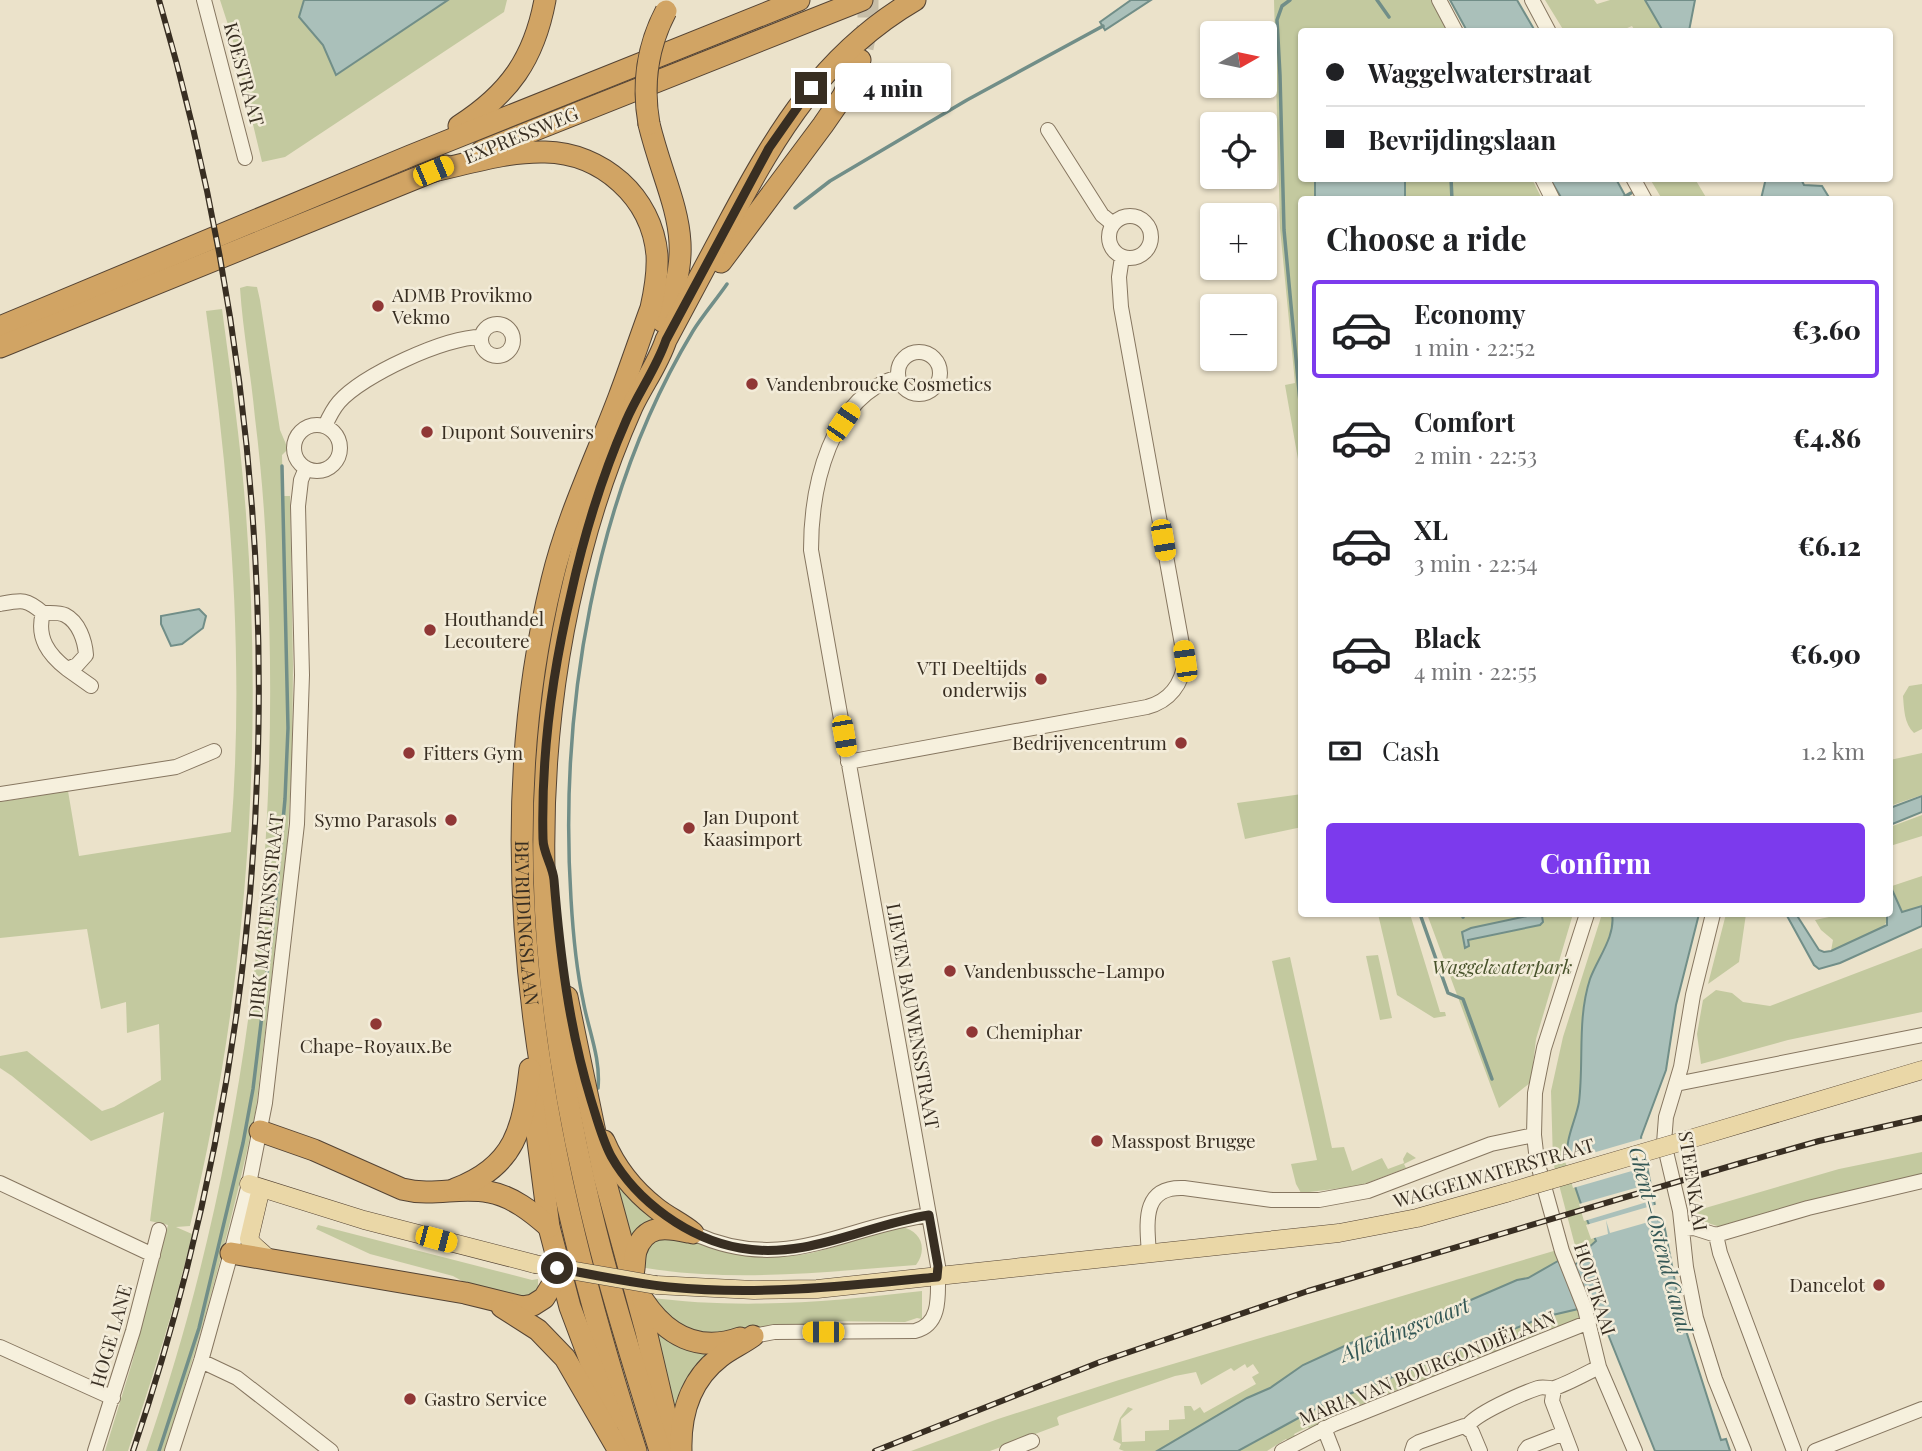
<!DOCTYPE html>
<html lang="en">
<head>
<meta charset="utf-8">
<style>
	:root { --surface:#fff; --page:#f2f2f2; --text:#202124; --muted:#757577; --line:#e0e0e0; --accent:#7c3aed }
	body { margin:0; font-family:"Playfair Display",serif; background:var(--page); color:var(--text); height:100vh; display:flex; flex-direction:column; font-size:26px; white-space:nowrap }
	* { box-sizing:border-box; margin:0 }
	p { font-size:23px; color:var(--muted) }
	.icon { flex:none; width:38px; height:38px; fill:none; stroke:currentColor; stroke-width:2; stroke-linecap:round; stroke-linejoin:round }
	.map { position:relative; flex:1; overflow:hidden }
	.sheet { position:absolute; left:1298px; top:196px; width:595px; height:721px; display:flex; flex-direction:column; background:var(--surface); border-radius:7px; box-shadow:0 2px 5px #0004 }
	.sheet>* { flex:none }
	.banner { position:absolute; left:1298px; top:28px; width:595px; height:154px; border-radius:7px; box-shadow:0 2px 5px #0004; display:grid; align-content:center; height:154px; padding:0 28px; background:var(--surface) }
	.needle { width:46px; rotate:81deg }
	.controls { position:absolute; left:1200px; top:21px; display:grid; gap:14px }
	.controls a { display:grid; place-items:center; width:77px; height:77px; border-radius:7px; background:var(--surface); box-shadow:0 2px 5px #0004; font-size:35px }
	.end { position:absolute; width:32px; height:32px; margin:-16px; border:9px solid #382e22; background:#fff; box-shadow:0 0 0 4px #fff }
	.from { border-radius:50% }
	.bubble { position:absolute; height:49px; border-radius:7px; background:var(--surface); box-shadow:0 2px 5px #0004; font-size:23px; font-weight:800; line-height:49px; text-align:center }
	.car { position:absolute; width:21px; height:42px; margin:-21px -10px; border-radius:9px; box-shadow:0 0 5px 2px #0007; background:linear-gradient(#f5c518 24%,#345 0 40%,#f5c518 0 76%,#345 0 86%,#f5c518 0) }
	.banner b { display:flex; align-items:center; gap:24px; height:66px; font-size:26px }
	.banner b+b { border-top:2px solid var(--line) }
	.banner i { width:18px; height:18px; background:var(--text) }
	ul { padding:0; list-style:none }
	li { display:flex; align-items:center; gap:21px; height:98px; margin:0 14px 10px; padding:0 14px; border:4px solid transparent; border-radius:7px }
	li div { flex:1 }
	li b { display:block; font-size:26px }
	li em { font-style:normal; font-weight:800 }
	li.selected { border-color:var(--accent) }
	li>.icon { width:63px; height:63px; stroke-width:1.5 }
	h2 { padding:0 28px; font-size:32px; line-height:84px }
	.pay { display:flex; align-items:center; gap:18px; height:77px; padding:0 28px; font-size:26px }
	.pay p { margin-inline-start:auto }
	.primary-button { display:flex; gap:14px; margin-top:auto; padding:14px 28px }
	.primary-button a { flex:1; height:80px; border-radius:7px; background:var(--accent); color:#fff; font-size:28px; font-weight:800; line-height:80px; text-align:center }
	.map>svg:first-child { display:block }
	.green { fill:#c3c99f }
	.water { fill:#aac0ba; stroke:#718e88; stroke-width:2 }
	.pier { fill:#ebe2ca }
	.lines { fill:none; stroke-linecap:round; stroke-linejoin:round }
	.stream { stroke:#718e88; stroke-width:3.5 }
	.highway-tunnel { stroke:#c7bea8; stroke-width:21; stroke-dasharray:21 10; stroke-linecap:butt }
	.minor-casing { stroke:#867660; stroke-width:16 }
	.major-casing { stroke:#554434; stroke-width:19 }
	.highway-casing { stroke:#554434; stroke-width:23 }
	.minor { stroke:#f6f0dd; stroke-width:14 }
	.major { stroke:#ead7a7; stroke-width:18 }
	.highway { stroke:#d1a464; stroke-width:21 }
	.rail-casing { stroke:#382e22; stroke-width:6 }
	.rail { stroke:#f3ecd9; stroke-width:3.5; stroke-dasharray:10; stroke-linecap:butt }
	.major-bridge-casing { stroke:#554434; stroke-width:19; stroke-linecap:butt }
	.highway-bridge-casing { stroke:#554434; stroke-width:23; stroke-linecap:butt }
	.major-bridge { stroke:#ead7a7; stroke-width:18 }
	.highway-bridge { stroke:#d1a464; stroke-width:21 }
	.route { stroke:#382e22; stroke-width:9 }
	.poi-dot { fill:#903736; stroke:#f3ecd9; stroke-width:2.5 }
	.labels { text-anchor:middle; stroke-width:5; stroke-linejoin:round; paint-order:stroke }
	.street-label { font-size:19px; fill:#382e22; stroke:#f3ecd9 }
	.poi-label { font-size:19px; fill:#382e22; stroke:#f3ecd9; text-anchor:start }
	.park-label { font-size:19px; font-style:italic; fill:#48532b; stroke:#f3ecd9 }
	.water-label { font-size:21px; font-style:italic; fill:#335755; stroke:#f3ecd9 }
</style>
</head>
<body>
<div class="map">
<svg width="1922" height="1451" viewBox="0 0 1922 1451">
	<rect width="100%" height="100%" fill="#ebe2ca"/>
	<path class="green" d="M220 0H304L299 17 323 45 337 75 448 0H507L504 12 285 157 262 162 232 37Z
		M1274 0H1432L1449 31 1302 32V178L1532 179 1542 199 1302 200V482L1285 385 1295 383 1280 228Z
		M1545 0H1594L1597 4 1610 0H1645L1663 31H1635L1632 26 1620 31H1564Z
		M1650 179H1695L1707 199H1662Z
		M247 286 257 287 260 300 280 430 288 449 282 455 283 496H290L293 665 292 764 287 845 256 1109C232 1225 200 1338 165 1451H146C244 1168 282 864 267 565 265 516 261 466 255 418 251 374 243 332 240 288Z
		M222 309C231 377 241 445 246 514 264 751 246 995 190 1226L176 1227 192 1234C175 1308 152 1379 128 1451H105L132 1363 168 1225 150 1221 164 1112 91 1141 12 1076 0 1068V1056L27 1051 102 1111 114 1107 161 1080 159 1024 127 1033 126 1002 101 1009 87 929 0 938V802L68 791 79 856 231 832C245 658 230 484 206 311Z
		M1922 684V729L1914 733C1904 724 1904 708 1903 696L1909 686Z
		M1922 753V795L1890 806V760Z
		M1302 794V827L1245 839 1237 803Z
		M1922 815V836L1890 846V827Z
		M1922 876V906L1902 912 1890 882 1892 886Z
		M1378 914H1410L1440 1012H1445L1446 1016 1434 1018 1397 995Z
		M1427 914H1573L1536 1039 1531 1082 1499 1108Z
		M1602 914H1612C1616 936 1597 959 1590 979 1577 1019 1584 1061 1579 1102 1576 1120 1564 1141 1568 1160 1572 1183 1586 1219 1596 1241L1578 1257 1553 1162 1551 1091 1563 1037Z
		M1726 914H1746L1739 962 1708 984Z
		M1843 914H1887L1888 920 1883 927 1831 951 1833 940 1821 930 1815 920Z
		M1922 948V1012L1788 1040 1701 1064 1697 1034 1703 1000 1716 990 1732 993 1743 1002 1770 1006Z
		M1378 955 1392 1018 1380 1020 1366 956Z
		M1290 957 1332 1148 1344 1147 1352 1171 1382 1158 1388 1169 1404 1163 1403 1159 1407 1152 1416 1158 1404 1164 1406 1168 1359 1186 1301 1193 1296 1184 1291 1164 1317 1160 1272 961Z
		M1922 1152V1176L1720 1227 1699 1220 1695 1211 1839 1169Z
		M608 1165 664 1219 632 1250Z
		M318 1225 532 1280 538 1279V1292L530 1299 475 1288 453 1276 370 1254 316 1229Z
		M901 1227C921 1230 928 1249 916 1265 824 1272 732 1283 639 1267L644 1246 677 1233C724 1253 772 1265 823 1250 849 1243 875 1231 901 1227Z
		M1557 1250 1558 1261 1528 1278 1517 1280 1436 1315 1351 1343 1303 1365 1270 1388 1157 1451H1124L1119 1449 1121 1444 1113 1440 1120 1418 1128 1407 1133 1409 1121 1419 1122 1442 1145 1441V1431L1169 1430V1420L1185 1419 1184 1406H1191L1194 1411 1200 1407 1204 1413 1256 1384 1252 1377 1259 1373 1253 1364 1247 1368 1245 1364 1234 1371 1231 1368 1201 1385 1196 1372 1175 1376 1059 1416 1057 1418 1059 1425 990 1451H911L998 1419 1119 1380Z
		M922 1291V1319L917 1318 905 1322 824 1321 822 1325H778L700 1339 646 1297C742 1310 827 1302 922 1291Z
		M1578 1309 1580 1318 1576 1319 1577 1322 1553 1332 1550 1328 1530 1337 1531 1340 1523 1343 1519 1338 1509 1342V1345L1499 1349 1500 1352 1493 1355 1492 1352 1470 1360 1472 1364 1464 1367 1463 1364 1440 1372 1441 1376 1435 1379 1433 1376 1412 1384 1413 1388 1406 1390 1404 1387 1382 1396 1383 1400 1377 1402 1375 1399 1352 1408 1353 1412 1348 1414 1346 1411 1333 1416 1334 1420 1311 1430 1308 1427 1294 1434 1296 1438 1289 1442 1286 1439 1267 1451H1238L1324 1404 1362 1388 1544 1317Z
		M654 1325 718 1347 678 1428Z"/>
	<path class="water" d="M304 0H448L336 75 323 45 299 17Z
		M1131 0H1151L1105 30 1100 22Z
		M1450 0H1517L1535 31H1467Z
		M1645 0H1695L1689 31H1663Z
		M1766 178 1801 179 1804 185 1822 186 1830 199H1761Z
		M1315 179H1405V199H1315Z
		M1550 179H1616L1627 199H1562Z
		M199 609 206 616 203 628 182 644 171 646 161 624V616Z
		M1922 796V812L1890 825V808Z
		M1890 885 1902 912 1922 906V926L1840 963 1819 969 1814 965 1786 914H1796L1819 950 1824 952 1831 951 1887 925V914H1890Z
		M1537 914 1542 916 1543 922 1540 925 1468 940 1469 946 1465 948 1462 932 1471 928Z
		M1612 914H1699L1676 1005 1666 1070 1641 1137 1658 1220 1663 1219 1682 1318 1721 1440 1726 1439 1730 1451H1655L1593 1297 1584 1301 1578 1309 1544 1317 1324 1404 1238 1451H1157L1247 1398 1270 1388 1303 1365 1351 1343 1436 1315 1517 1280 1528 1278 1558 1261 1574 1264 1580 1263 1578 1257 1596 1241C1586 1219 1572 1182 1568 1159 1564 1141 1576 1120 1579 1102 1584 1061 1577 1019 1590 979 1597 959 1616 936 1612 914Z"/>
	<path class="pier" d="M1644 1138 1649 1166 1573 1188 1565 1161Z
		M1653 1183 1657 1199 1584 1221 1579 1204Z
		M1658 1204 1661 1216 1666 1217 1610 1233 1606 1220 1608 1234 1591 1239 1586 1225Z"/>
	<g class="lines">
		<path class="stream" d="M1290 0 1282 6 1277 20 1280 75 1284 230 1302 423
			M1377 0 1389 17
			M1451 178 1452 200
			M1619 200 1631 193
			M795 208 830 181 967 100 1103 26
			M275 907 285 799 288 728 282 466
			M1420 914 1448 993 1463 999 1492 1079
			M1462 914 1463 917
			M598 1088C601 1058 588 1029 583 1000 576 967 573 933 571 899 559 710 594 495 693 331 703 315 716 300 727 284
			M159 1451 199 1328 243 1143 253 1089 273 924"/>
		<path class="highway-tunnel" d="M863 48 868 24V0"/>
		<defs>
			<path id="minor" d="M204 0 245 158
				M1439 0 1456 32
				M1532 0 1549 32
				M1048 130 1102 215 1113 224
				M1542 178 1553 200
				M1633 178 1645 200
				M1109 237a21 21 0 1 1 42 0a21 21 0 1 1-42 0Z
				M481 340a16 16 0 1 1 32 0a16 16 0 1 1-32 0Z
				M898 373a21 21 0 1 1 42 0a21 21 0 1 1-42 0Z
				M294 448a23 23 0 1 1 46 0a23 23 0 1 1-46 0Z
				M325 426C329 417 333 409 339 402 363 375 445 337 481 337
				M0 604C21 600 26 598 43 613 50 613 59 612 65 615 79 622 85 641 86 655L77 665 67 669C49 655 36 638 43 613
				M67 669 91 686
				M848 762 1147 707C1170 701 1182 684 1185 661L1121 307 1119 277 1122 257
				M0 794 176 767 214 751
				M1587 914 1544 1048 1535 1093 1534 1135 1537 1161 1562 1251 1585 1309 1599 1367 1635 1451
				M1713 914 1693 995 1681 1067 1666 1117 1664 1143 1680 1211 1686 1267 1696 1318 1715 1379 1744 1451
				M1676 1084 1922 1035
				M0 1183 153 1255
				M1683 1229 1694 1228 1716 1235 1808 1208 1922 1181
				M693 1233C784 1275 842 1227 929 1215
				M1716 1235 1720 1253 1794 1451
				M1149 1254C1147 1223 1141 1186 1184 1188L1272 1200H1319L1368 1191 1491 1144 1534 1135
				M753 1336 774 1332 915 1331C944 1324 937 1289 938 1266L811 550C811 487 830 397 898 377
				M0 1347 113 1398
				M201 1361 237 1378 331 1451
				M1554 1389 1552 1401 1571 1451
				M1467 1427C1474 1414 1523 1393 1538 1388 1544 1386 1550 1389 1554 1388 1565 1385 1587 1373 1599 1367
				M1324 1428 1333 1451
				M95 1451 133 1331 159 1230
				M172 1451 201 1361 231 1253 249 1184 265 1103 297 824 302 675 298 506 301 480 306 468
				M1007 1451 1032 1441
				M1282 1451 1334 1424 1589 1322
				M1412 1451 1414 1445 1419 1442 1464 1426 1472 1432 1480 1451
				M1525 1451 1528 1447 1564 1433
				M1815 1451 1922 1409"/>
			<path id="major" d="M1690 1139 1922 1070
				M249 1184 364 1220 535 1264
				M261 1188 249 1239C253 1247 262 1251 268 1259
				M656 1285 754 1290 817 1289 1339 1233 1417 1218 1506 1193"/>
			<g id="highway">
				<path d="M649 124C668 202 701 239 662 321"/>
				<path d="M459 126C509 94 534 59 545 0"/>
				<path d="M482 151 862 0"/>
				<path id="s1" d="M434 171C470 163 508 151 545 152 602 153 652 197 657 255 658 274 655 290 651 308 640 338 630 368 619 397 596 458 567 517 552 580 481 870 547 1172 636 1451"/>
				<path d="M721 262 823 125 843 96 860 60"/>
				<path d="M0 327 410 156 799 0"/>
				<path d="M0 347 446 166"/>
				<path d="M567 997 604 1176 646 1331 674 1451"/>
				<path d="M533 1102 549 1227 570 1307 612 1419"/>
				<path d="M260 1131 314 1150 402 1189C434 1197 459 1186 489 1192 512 1196 532 1212 549 1227"/>
				<path d="M604 1141C615 1167 633 1190 656 1208 667 1217 681 1223 693 1233"/>
				<path d="M455 1189C516 1166 523 1128 530 1069"/>
				<path d="M231 1253 465 1293 522 1307 533 1305 544 1298 552 1285 559 1265"/>
				<path d="M633 1274C635 1267 634 1259 636 1251 645 1224 666 1227 688 1232"/>
				<path d="M643 1300C666 1335 698 1353 740 1338"/>
				<path d="M502 1307 538 1330 565 1358 619 1451"/>
				<path d="M660 1451C633 1363 605 1275 585 1185 537 975 525 763 581 553 594 503 611 454 632 407 643 384 658 364 666 340 687 301 708 262 729 222 777 132 824 53 915 0"/>
				<path d="M681 1451C680 1415 690 1380 720 1357 730 1349 742 1344 753 1336"/>
			</g>
		</defs>
		<use href="#minor" class="minor-casing"/>
		<use href="#major" class="major-casing"/>
		<use href="#highway" class="highway-casing"/>
		<use href="#minor" class="minor"/>
		<use href="#major" class="major"/>
		<use href="#highway" class="highway"/>
		<defs>
			<path id="rail" d="M133 1451C293 979 299 478 159 0
				M875 1451 1100 1362 1308 1291 1741 1163 1819 1141 1922 1118"/>
		</defs>
		<use href="#rail" class="rail-casing"/>
		<use href="#rail" class="rail"/>
		<defs>
			<path id="major-bridge" d="M1506 1193 1690 1139
				M535 1264 656 1285"/>
			<path id="highway-bridge" d="M649 124C642 84 647 47 666 11"/>
		</defs>
		<use href="#major-bridge" class="major-bridge-casing"/>
		<use href="#highway-bridge" class="highway-bridge-casing"/>
		<use href="#major-bridge" class="major-bridge"/>
		<use href="#highway-bridge" class="highway-bridge"/>
	</g>
	<g class="lines">
		<path class="route" d="M557 1268C594 1275 632 1283 669 1287 759 1296 848 1286 937 1277L938 1266 929 1215C866 1225 806 1260 740 1248 689 1239 637 1202 611 1156 602 1139 597 1119 591 1100 569 1028 560 954 554 880 553 866 543 853 543 839 541 757 552 674 571 594 584 535 602 476 626 421 638 393 656 369 666 340L769 148 811 88"/>
	</g>
	<g class="poi-dot">
		<circle cx="378" cy="306" r="7"/>
		<circle cx="752" cy="384" r="7"/>
		<circle cx="427" cy="432" r="7"/>
		<circle cx="430" cy="630" r="7"/>
		<circle cx="1041" cy="679" r="7"/>
		<circle cx="1181" cy="743" r="7"/>
		<circle cx="409" cy="753" r="7"/>
		<circle cx="451" cy="820" r="7"/>
		<circle cx="689" cy="828" r="7"/>
		<circle cx="950" cy="971" r="7"/>
		<circle cx="376" cy="1024" r="7"/>
		<circle cx="972" cy="1032" r="7"/>
		<circle cx="1097" cy="1141" r="7"/>
		<circle cx="1879" cy="1285" r="7"/>
		<circle cx="410" cy="1399" r="7"/>
	</g>
	<g class="labels">
		<g class="street-label">
			<text transform="translate(244 74) rotate(75)" y="7">KOESTRAAT</text>
			<text transform="translate(521 135) rotate(-22)" y="7">EXPRESSWEG</text>
			<text transform="translate(266 916) rotate(-84)" y="7">DIRK MARTENSSTRAAT</text>
			<text dy="7" stroke="none"><textPath href="#s1" startOffset="968">BEVRIJDINGSLAAN</textPath></text>
			<text transform="translate(913 1016) rotate(80)" y="7">LIEVEN BAUWENSSTRAAT</text>
			<text transform="translate(1494 1173) rotate(-16)" y="7">WAGGELWATERSTRAAT</text>
			<text transform="translate(1693 1181) rotate(81)" y="7">STEENKAAI</text>
			<text transform="translate(1595 1289) rotate(72)" y="7">HOUTKAAI</text>
			<text transform="translate(111 1336) rotate(-74)" y="7">HOGE LANE</text>
			<text transform="translate(1427 1368) rotate(-22)" y="7">MARIA VAN BOURGONDIËLAAN</text>
		</g>
		<g class="poi-label">
			<text x="392" y="302">ADMB Provikmo<tspan x="392" dy="22">Vekmo</tspan></text>
			<text x="766" y="391">Vandenbroucke Cosmetics</text>
			<text x="441" y="439">Dupont Souvenirs</text>
			<text x="444" y="626">Houthandel<tspan x="444" dy="22">Lecoutere</tspan></text>
			<text x="1027" y="675" text-anchor="end">VTI Deeltijds<tspan x="1027" dy="22">onderwijs</tspan></text>
			<text x="1167" y="750" text-anchor="end">Bedrijvencentrum</text>
			<text x="423" y="760">Fitters Gym</text>
			<text x="703" y="824">Jan Dupont<tspan x="703" dy="22">Kaasimport</tspan></text>
			<text x="437" y="827" text-anchor="end">Symo Parasols</text>
			<text x="964" y="978">Vandenbussche-Lampo</text>
			<text x="986" y="1039">Chemiphar</text>
			<text x="376" y="1053" text-anchor="middle">Chape-Royaux.Be</text>
			<text x="1111" y="1148">Masspost Brugge</text>
			<text x="1865" y="1292" text-anchor="end">Dancelot</text>
			<text x="424" y="1406">Gastro Service</text>
		</g>
		<g class="park-label">
			<text x="1502" y="974">Waggelwaterpark</text>
		</g>
		<g class="water-label">
			<text transform="translate(1660 1240) rotate(75)" y="7">Ghent–Ostend Canal</text>
			<text transform="translate(1405 1330) rotate(-22)" y="7">Afleidingsvaart</text>
		</g>
	</g>
</svg>
<div class="controls">
<a><svg class="needle" viewBox="-14 -14 28 28"><path d="M0-13l5 13h-10z" fill="#e53935"/><path d="M0 13l5-13h-10z" fill="#757577"/></svg></a>
<a><svg class="icon" aria-label="locate" viewBox="0 0 24 24"><circle cx="12" cy="12" r="6"/><path d="M12 2v4M12 18v4M2 12h4M18 12h4"/></svg></a>
<a>+</a>
<a>−</a>
</div>
<i class="end from" style="left:557px;top:1268px"></i>
<i class="end" style="left:811px;top:88px"></i>
<div class="bubble" style="left:835px;top:63px;width:116px">4 min</div>
<i class="car" style="left:433px;top:171px;rotate:67deg"></i>
<i class="car" style="left:843px;top:422px;rotate:34deg"></i>
<i class="car" style="left:1163px;top:540px;rotate:170deg"></i>
<i class="car" style="left:1185px;top:661px;rotate:352deg"></i>
<i class="car" style="left:844px;top:736px;rotate:170deg"></i>
<i class="car" style="left:436px;top:1239px;rotate:105deg"></i>
<i class="car" style="left:823px;top:1332px;rotate:270deg"></i>
<div class="banner">
<b><i class="from"></i>Waggelwaterstraat</b>
<b><i></i>Bevrijdingslaan</b>
</div>
<section class="sheet">
<h2>Choose a ride</h2>
<ul>
<li class="selected"><svg class="icon" aria-label="car" viewBox="0 0 24 24"><path d="M5 17H2v-5l4-1 3-4h7l3 4 3 1v5h-3M9 17h6M6 11h13"/><circle cx="7" cy="17" r="2"/><circle cx="17" cy="17" r="2"/></svg><div><b>Economy</b><p>1 min · 22:52</p></div><em>€3.60</em></li>
<li><svg class="icon" aria-label="car" viewBox="0 0 24 24"><path d="M5 17H2v-5l4-1 3-4h7l3 4 3 1v5h-3M9 17h6M6 11h13"/><circle cx="7" cy="17" r="2"/><circle cx="17" cy="17" r="2"/></svg><div><b>Comfort</b><p>2 min · 22:53</p></div><em>€4.86</em></li>
<li><svg class="icon" aria-label="car" viewBox="0 0 24 24"><path d="M5 17H2v-5l4-1 3-4h7l3 4 3 1v5h-3M9 17h6M6 11h13"/><circle cx="7" cy="17" r="2"/><circle cx="17" cy="17" r="2"/></svg><div><b>XL</b><p>3 min · 22:54</p></div><em>€6.12</em></li>
<li><svg class="icon" aria-label="car" viewBox="0 0 24 24"><path d="M5 17H2v-5l4-1 3-4h7l3 4 3 1v5h-3M9 17h6M6 11h13"/><circle cx="7" cy="17" r="2"/><circle cx="17" cy="17" r="2"/></svg><div><b>Black</b><p>4 min · 22:55</p></div><em>€6.90</em></li>
</ul>
<div class="pay"><svg class="icon" aria-label="cash" viewBox="0 0 24 24"><path d="M3 7h18v10H3z"/><circle cx="12" cy="12" r="2"/></svg>Cash<p>1.2 km</p></div>
<div class="primary-button"><a>Confirm</a></div>
</section>
</div>
</body>
</html>
